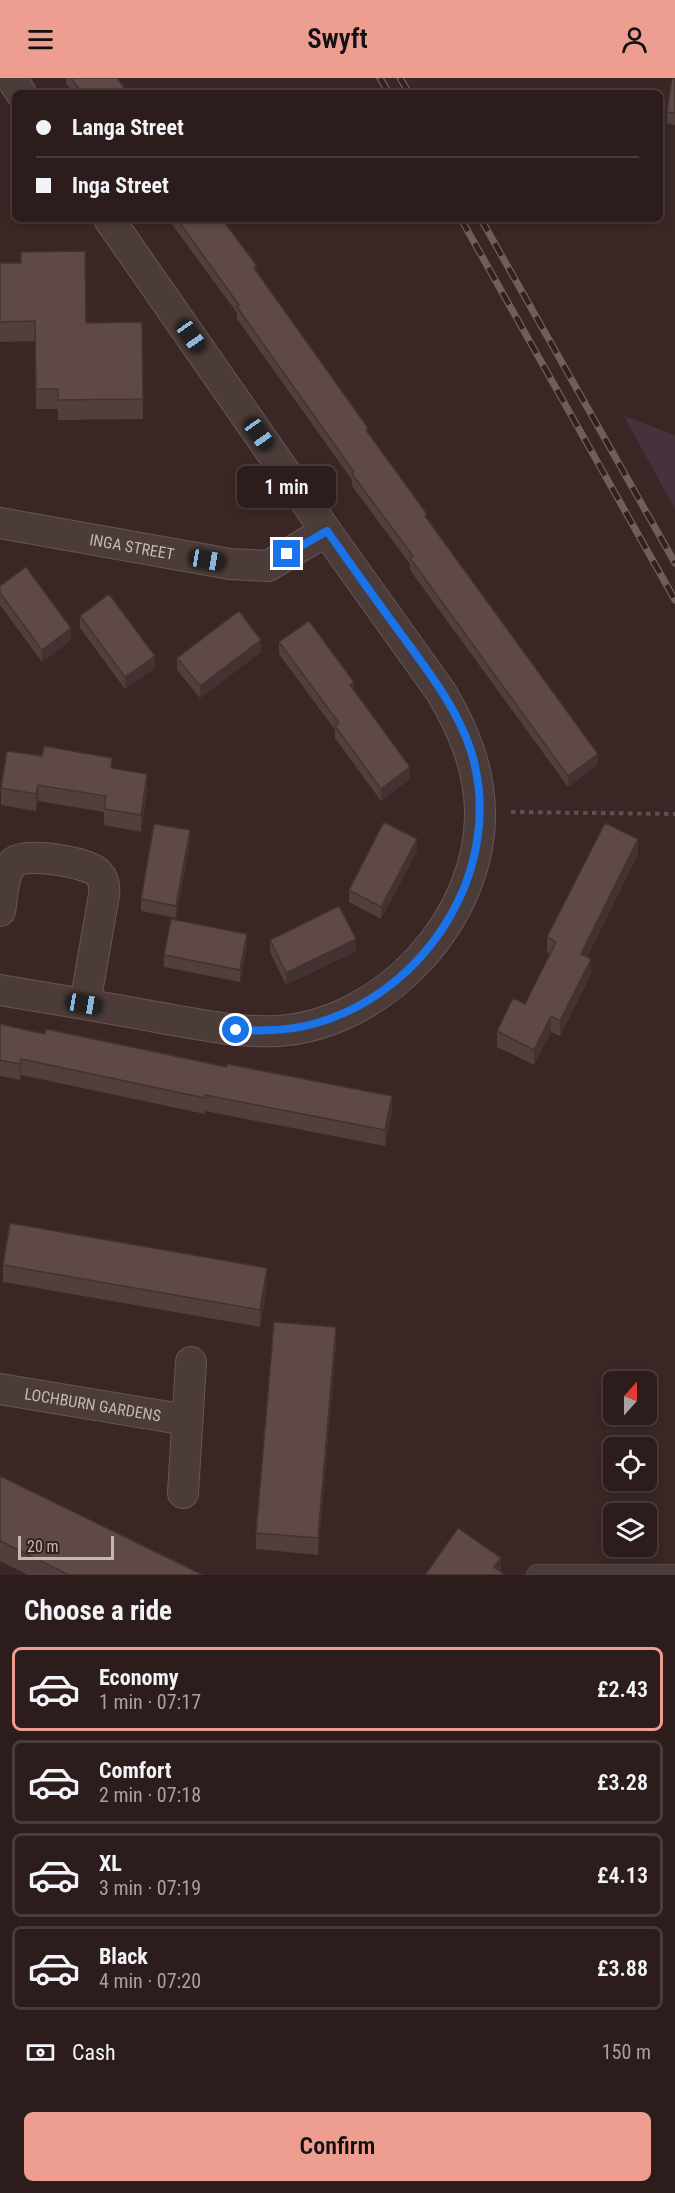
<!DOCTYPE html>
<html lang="en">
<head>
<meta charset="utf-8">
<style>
	:root { --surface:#2c1d1c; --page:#382a29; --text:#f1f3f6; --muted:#a6a2a3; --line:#483b3b; --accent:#ee9e91 }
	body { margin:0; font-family:"Roboto Condensed",sans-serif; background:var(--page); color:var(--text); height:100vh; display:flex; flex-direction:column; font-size:22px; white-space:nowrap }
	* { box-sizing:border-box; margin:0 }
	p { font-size:20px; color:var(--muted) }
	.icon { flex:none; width:33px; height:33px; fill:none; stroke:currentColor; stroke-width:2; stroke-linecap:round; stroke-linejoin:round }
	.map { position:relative; height:1497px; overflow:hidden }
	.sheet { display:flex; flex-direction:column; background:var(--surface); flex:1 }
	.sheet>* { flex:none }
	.guide { position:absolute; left:12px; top:12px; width:651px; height:132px; border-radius:9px; box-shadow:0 3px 9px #0003,0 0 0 2px var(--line); display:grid; align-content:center; height:132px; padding:0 24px; background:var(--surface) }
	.needle { width:39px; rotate:21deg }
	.tools { position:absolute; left:603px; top:1293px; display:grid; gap:12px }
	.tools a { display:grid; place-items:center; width:54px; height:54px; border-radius:9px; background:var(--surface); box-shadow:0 3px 9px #0003,0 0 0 2px var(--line); font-size:30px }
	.scale { position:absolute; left:18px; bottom:15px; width:96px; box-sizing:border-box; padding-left:6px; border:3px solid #c6b7b4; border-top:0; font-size:16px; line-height:21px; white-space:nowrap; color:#c6b7b4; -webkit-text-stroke:4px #30201e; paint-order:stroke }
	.end { position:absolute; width:27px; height:27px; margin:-14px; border:8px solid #1a73e8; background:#fff; box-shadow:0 0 0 3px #fff }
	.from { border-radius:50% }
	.bubble { position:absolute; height:42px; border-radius:9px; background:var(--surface); box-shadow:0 3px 9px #0003,0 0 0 2px var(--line); font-size:20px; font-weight:600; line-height:42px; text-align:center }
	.car { position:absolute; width:18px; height:36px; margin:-18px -9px; border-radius:8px; box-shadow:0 0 4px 2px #0007; background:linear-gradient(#222 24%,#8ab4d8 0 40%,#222 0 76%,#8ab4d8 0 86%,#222 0) }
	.guide b { display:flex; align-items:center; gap:21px; height:57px; font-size:22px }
	.guide b+b { border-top:2px solid var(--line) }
	.guide i { width:15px; height:15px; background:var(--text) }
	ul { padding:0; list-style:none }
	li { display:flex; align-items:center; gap:18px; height:84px; margin:0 12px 9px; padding:0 12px; border:3px solid var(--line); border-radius:9px }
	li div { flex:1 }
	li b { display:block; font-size:22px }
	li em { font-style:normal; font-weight:600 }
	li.selected { border-color:var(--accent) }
	li>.icon { width:54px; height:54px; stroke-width:1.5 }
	h2 { padding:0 24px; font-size:27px; line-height:72px }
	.pay { display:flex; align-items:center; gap:15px; height:66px; padding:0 24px; font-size:22px }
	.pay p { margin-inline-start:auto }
	.cta { display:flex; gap:12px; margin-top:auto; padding:12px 24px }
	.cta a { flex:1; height:69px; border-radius:9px; background:var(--accent); color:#111; font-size:24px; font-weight:600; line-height:69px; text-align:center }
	header { display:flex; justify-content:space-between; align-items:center; height:78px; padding:0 24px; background:var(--accent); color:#111; font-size:27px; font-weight:600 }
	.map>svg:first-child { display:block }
	.green { fill:#46313c }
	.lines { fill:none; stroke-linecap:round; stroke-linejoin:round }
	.lane-casing { stroke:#665654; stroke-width:16 }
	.street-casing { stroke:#665654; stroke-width:32 }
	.path { stroke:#614e55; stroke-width:4; stroke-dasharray:4.5 4.5; stroke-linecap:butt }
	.lane { stroke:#4b3b39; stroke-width:15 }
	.street { stroke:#4b3b39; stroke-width:30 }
	.rail-casing { stroke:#715d5b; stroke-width:7 }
	.rail { stroke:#30201e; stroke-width:4.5; stroke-dasharray:14; stroke-linecap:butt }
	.wall { fill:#513f3d }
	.shaded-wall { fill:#423332 }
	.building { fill:#5e4947; stroke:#423332; stroke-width:1.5 }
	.route { stroke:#1a73e8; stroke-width:8 }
	.labels { text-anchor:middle; stroke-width:4.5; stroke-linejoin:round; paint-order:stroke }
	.street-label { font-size:16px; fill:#c6b7b4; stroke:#30201e }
</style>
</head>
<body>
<header><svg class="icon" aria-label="menu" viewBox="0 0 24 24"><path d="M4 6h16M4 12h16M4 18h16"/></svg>Swyft<svg class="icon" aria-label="person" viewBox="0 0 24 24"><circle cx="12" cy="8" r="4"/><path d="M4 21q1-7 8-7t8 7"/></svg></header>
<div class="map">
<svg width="675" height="1497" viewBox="0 0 675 1497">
	<rect width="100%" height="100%" fill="#3a2725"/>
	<path class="green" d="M624 338 675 357V431Z"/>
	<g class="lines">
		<defs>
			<path id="lane" d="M534 1497 536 1494H675"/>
			<g id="street">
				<path d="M11 0 21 15"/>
				<path id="s1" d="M0 445 230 486 268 488 326 453"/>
				<path d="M0 833C3 818 2 795 14 784 27 774 87 784 98 795 104 801 105 809 104 817L85 926"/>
				<path d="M0 912C52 921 104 929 156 939 196 946 237 955 278 953 385 946 482 840 480 733 479 689 463 651 441 614L326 453 109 141"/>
				<path id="s2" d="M0 1311 187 1342"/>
				<path d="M183 1415 191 1284"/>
			</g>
		</defs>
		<use href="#lane" class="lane-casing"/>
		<use href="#street" class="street-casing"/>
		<path class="path" d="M511 734 675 736"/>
		<use href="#lane" class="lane"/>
		<use href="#street" class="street"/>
		<defs>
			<path id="rail" d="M380 0 389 15
				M400 0 409 15
				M461 141 675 522
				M481 141 675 485"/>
		</defs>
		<use href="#rail" class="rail-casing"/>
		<use href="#rail" class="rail"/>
	</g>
	<path class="wall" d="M66 0H117L128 15H74L66 5Z
		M675 0V47L667 46V34Z
		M165 141H222L257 195 598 687 568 709 410 492V486L352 408V402L237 241V235L171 145 169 146Z
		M21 174 86 245 142 244 143 341 58 342V331H36L35 263 0 264V185H21Z
		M0 508 71 562 42 584 0 527Z
		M80 538 155 590 125 611 80 550Z
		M279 564 410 701 381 723 335 660V652L279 576Z
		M261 574 200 620 177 592V580Z
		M112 690 147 712 141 754 104 747V734L38 723 36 733 1 727V710Z
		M190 764 176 840 141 833V821Z
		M417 773 381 841 349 824V812Z
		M638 776 587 879 591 896 560 958 551 954 534 987 497 969V953L525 926 550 876 547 874V859Z
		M270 862 356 873 286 907 270 874Z
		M247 868 240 904 164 889V877Z
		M0 946 392 1034 385 1068 205 1033V1036L21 997 20 1002 0 998Z
		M3 1187 267 1207 260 1249 3 1204Z
		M336 1266 318 1477 256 1471V1455Z
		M0 1398 203 1497H28L0 1483Z"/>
	<path class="shaded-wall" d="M71 550V562L42 584V572Z
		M261 562V574L200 620V608Z
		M155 578V590L125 611V599Z
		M354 604V616L350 607Z
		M598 676V687L568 709V698Z
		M410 689V701L381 723V711Z
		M147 696V712L141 754V737Z
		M38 707V723L36 733V716Z
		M190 752V764L176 840V828Z
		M417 761V773L381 841V829Z
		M638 761V776L581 891V876Z
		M247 856V868L240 904V892Z
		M356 861V873L286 907V895Z
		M591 881V896L560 958V943Z
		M551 938V954L534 987V972Z
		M21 981V997L20 1002V986Z
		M392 1018V1034L385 1068V1052Z
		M267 1190V1207L260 1249V1232Z
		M336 1249V1266L318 1477V1460Z
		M501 1480V1497L494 1489Z"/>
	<path class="building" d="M71 0H117L128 15H82Z
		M672 0H675V35L667 34Z
		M177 141H222L257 188 254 190 368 350 366 352 427 436 425 438 598 676 568 698 410 480 413 478 352 396 354 394 237 229 239 227Z
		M85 173 86 245 142 244 143 321 58 322V311H36L35 243 0 244V185H21V174Z
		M26 489 71 550 42 572 0 515V508Z
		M109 516 155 578 125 599 80 538Z
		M239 533 261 562 200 608 177 580Z
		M309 543 354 604 350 607 410 689 381 711 335 648 339 645 279 564Z
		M44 668 112 680 111 690 147 696 141 737 104 731 106 718 38 707 36 716 1 710 7 673 42 678Z
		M384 744 417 761 381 829 349 812Z
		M605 745 638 761 581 876 591 881 560 943 551 938 534 972 497 953 513 920 525 926 556 864 547 859Z
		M154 746 190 752 176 828 141 821Z
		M339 828 356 861 286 895 270 862Z
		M171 841 247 856 240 892 164 877Z
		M0 946 45 956 46 951 227 989V986L392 1018 385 1052 205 1017V1020L21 981 20 986 0 982Z
		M10 1145 267 1190 260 1232 3 1187Z
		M274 1244 336 1249 318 1460 256 1455Z
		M0 1398 203 1497H69L0 1463Z
		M458 1450 501 1480 494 1489 505 1497H425Z"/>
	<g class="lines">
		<path class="route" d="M236 952C262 953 287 953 313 946 427 915 507 789 471 673 457 630 428 593 401 556 376 522 352 488 327 453L287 476"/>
	</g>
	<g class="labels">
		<g class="street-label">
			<text dy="6" stroke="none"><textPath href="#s1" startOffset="134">INGA STREET</textPath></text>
			<text dy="6" stroke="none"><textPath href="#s2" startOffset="94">LOCHBURN GARDENS</textPath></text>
		</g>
	</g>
</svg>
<div class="tools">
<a><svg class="needle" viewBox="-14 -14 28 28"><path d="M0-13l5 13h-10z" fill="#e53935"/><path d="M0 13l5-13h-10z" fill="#a6a2a3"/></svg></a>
<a><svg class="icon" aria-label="locate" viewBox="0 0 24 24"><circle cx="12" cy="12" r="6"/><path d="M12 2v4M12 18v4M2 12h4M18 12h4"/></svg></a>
<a><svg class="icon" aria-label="layers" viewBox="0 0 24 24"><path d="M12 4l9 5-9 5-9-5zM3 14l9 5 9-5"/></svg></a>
</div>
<div class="scale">20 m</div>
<i class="end from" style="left:236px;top:952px"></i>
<i class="end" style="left:287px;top:476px"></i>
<div class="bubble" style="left:237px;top:388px;width:99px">1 min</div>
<i class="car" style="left:191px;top:258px;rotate:145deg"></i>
<i class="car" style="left:259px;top:356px;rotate:145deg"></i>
<i class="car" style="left:207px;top:482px;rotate:100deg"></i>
<i class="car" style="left:84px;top:926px;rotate:100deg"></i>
<div class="guide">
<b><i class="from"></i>Langa Street</b>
<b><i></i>Inga Street</b>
</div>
</div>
<section class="sheet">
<h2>Choose a ride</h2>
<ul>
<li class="selected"><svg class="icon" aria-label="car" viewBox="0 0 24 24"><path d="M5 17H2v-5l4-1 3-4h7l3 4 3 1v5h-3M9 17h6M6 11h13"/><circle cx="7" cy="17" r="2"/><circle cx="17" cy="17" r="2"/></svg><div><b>Economy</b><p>1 min · 07:17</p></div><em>£2.43</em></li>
<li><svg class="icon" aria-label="car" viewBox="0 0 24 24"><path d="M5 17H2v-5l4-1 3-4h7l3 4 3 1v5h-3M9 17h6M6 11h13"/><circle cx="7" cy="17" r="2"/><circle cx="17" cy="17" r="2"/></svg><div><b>Comfort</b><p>2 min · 07:18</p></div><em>£3.28</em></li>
<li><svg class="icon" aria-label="car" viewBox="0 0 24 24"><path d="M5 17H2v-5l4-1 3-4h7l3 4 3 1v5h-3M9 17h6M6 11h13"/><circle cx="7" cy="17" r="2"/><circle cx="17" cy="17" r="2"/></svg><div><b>XL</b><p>3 min · 07:19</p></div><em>£4.13</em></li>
<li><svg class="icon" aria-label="car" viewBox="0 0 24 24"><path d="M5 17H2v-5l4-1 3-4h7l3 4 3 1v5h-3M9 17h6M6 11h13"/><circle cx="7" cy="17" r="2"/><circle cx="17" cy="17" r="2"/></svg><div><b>Black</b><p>4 min · 07:20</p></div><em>£3.88</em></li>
</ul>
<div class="pay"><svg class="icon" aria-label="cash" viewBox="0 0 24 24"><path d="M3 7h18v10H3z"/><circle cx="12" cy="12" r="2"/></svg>Cash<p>150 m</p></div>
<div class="cta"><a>Confirm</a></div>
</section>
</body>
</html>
